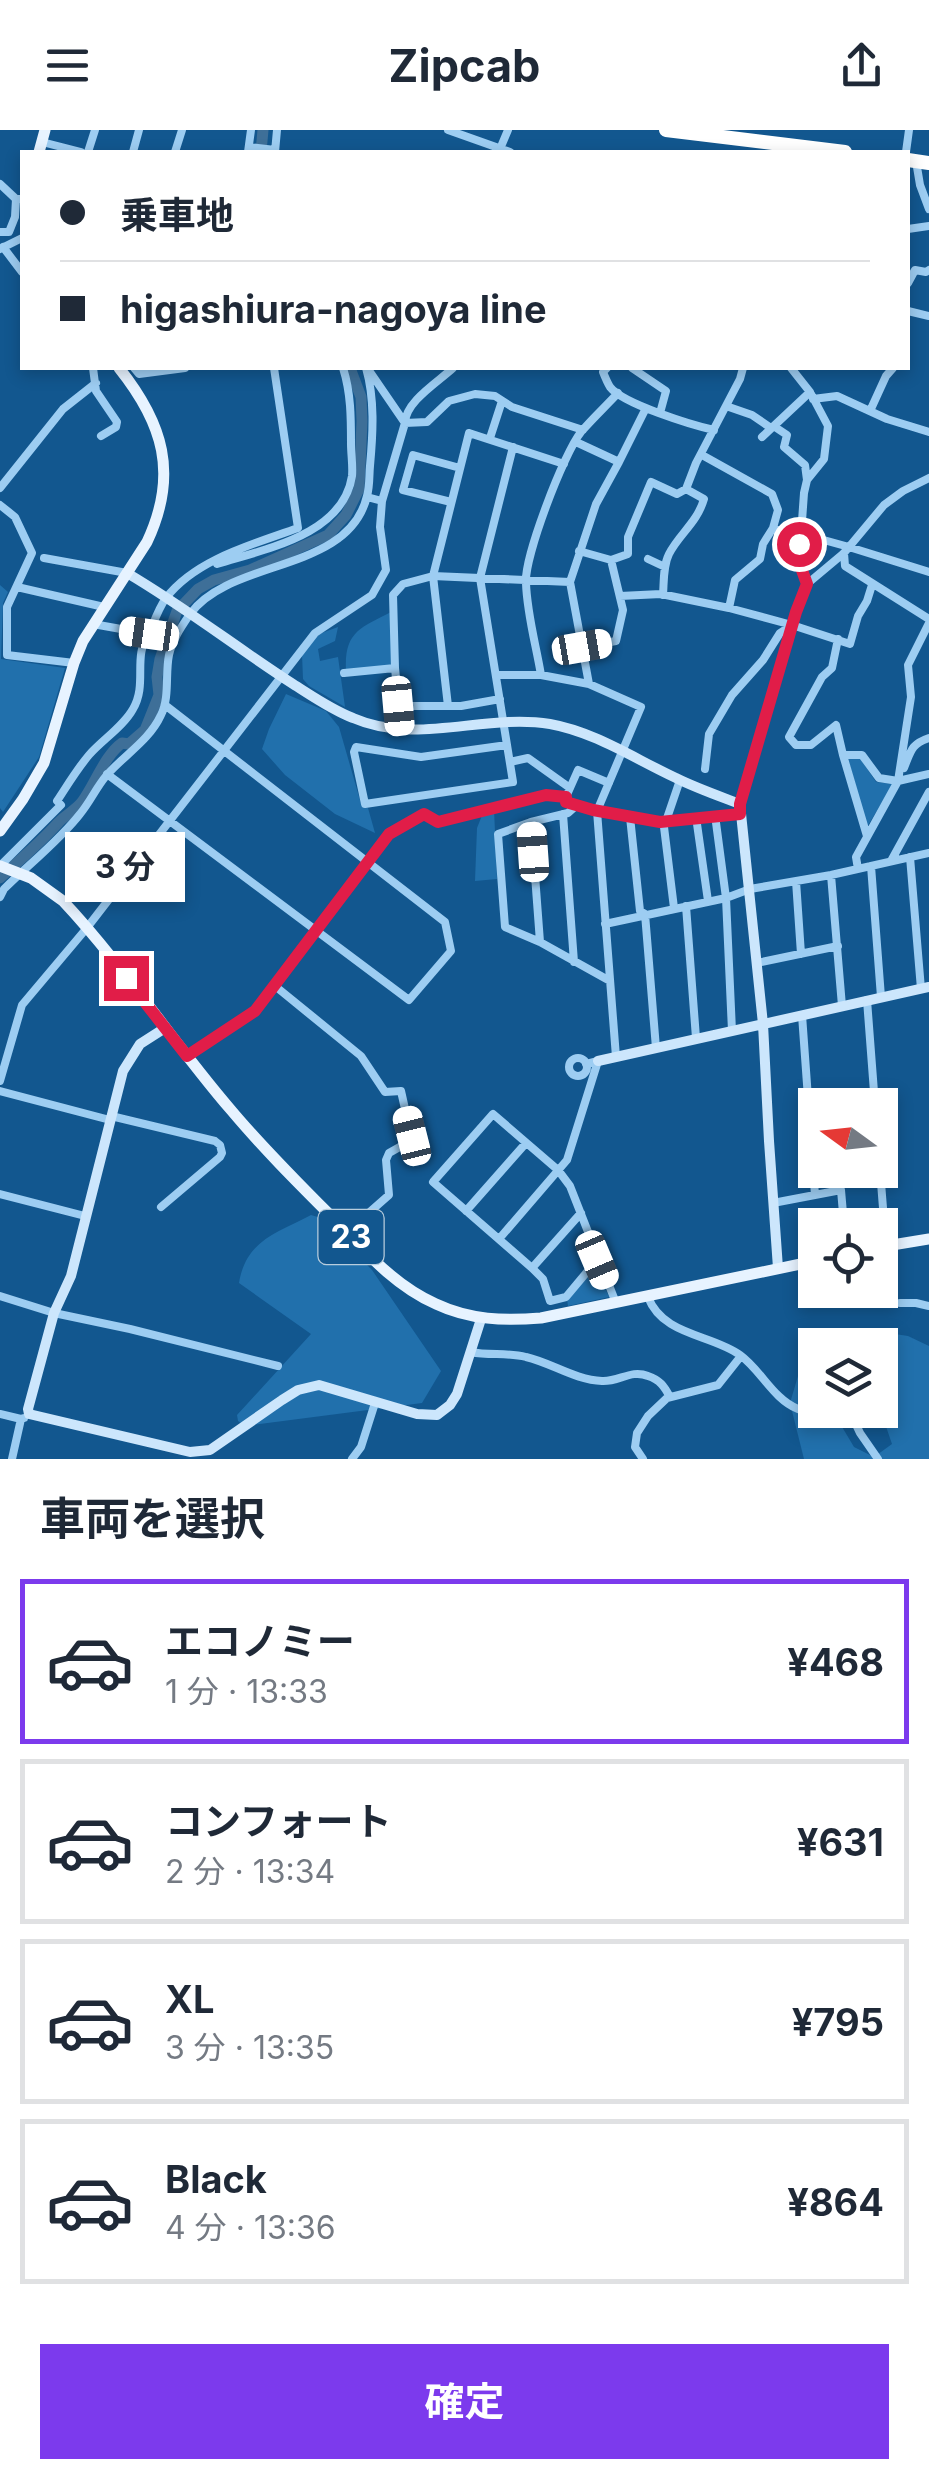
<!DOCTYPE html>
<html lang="ja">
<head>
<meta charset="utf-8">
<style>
	:root { --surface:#fff; --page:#f2f2f3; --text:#1f2937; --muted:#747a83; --line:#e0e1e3; --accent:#7c3aed }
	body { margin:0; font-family:Inter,"Noto Sans JP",sans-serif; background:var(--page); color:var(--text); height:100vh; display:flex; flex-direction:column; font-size:38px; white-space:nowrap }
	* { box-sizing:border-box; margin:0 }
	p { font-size:32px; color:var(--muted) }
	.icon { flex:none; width:55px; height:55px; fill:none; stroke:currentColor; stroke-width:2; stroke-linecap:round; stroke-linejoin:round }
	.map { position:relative; height:1329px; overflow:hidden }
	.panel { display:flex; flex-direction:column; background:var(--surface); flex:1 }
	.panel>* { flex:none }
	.banner { position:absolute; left:20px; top:20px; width:890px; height:220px; border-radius:0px; box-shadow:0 5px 15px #0003; display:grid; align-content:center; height:220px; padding:0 40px; background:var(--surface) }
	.needle { width:65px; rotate:285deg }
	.fabs { position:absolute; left:798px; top:958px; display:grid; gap:20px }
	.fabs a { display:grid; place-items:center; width:100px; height:100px; border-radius:0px; background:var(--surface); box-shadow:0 5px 15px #0003; font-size:50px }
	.end { position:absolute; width:45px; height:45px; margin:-22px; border:12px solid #e11d48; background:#fff; box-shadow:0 0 0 5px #fff }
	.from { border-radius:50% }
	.bubble { position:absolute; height:70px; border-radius:0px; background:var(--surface); box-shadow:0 5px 15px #0003; font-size:32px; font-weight:700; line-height:70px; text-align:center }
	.car { position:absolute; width:30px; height:60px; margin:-30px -15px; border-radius:12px; box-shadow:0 0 8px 2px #0007; background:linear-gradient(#fff 24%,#345 0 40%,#fff 0 76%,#345 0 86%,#fff 0) }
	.banner b { display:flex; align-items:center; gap:35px; height:95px; font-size:38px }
	.banner b+b { border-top:2px solid var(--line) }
	.banner i { width:25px; height:25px; background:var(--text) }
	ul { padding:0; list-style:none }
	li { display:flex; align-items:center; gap:30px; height:165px; margin:0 20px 15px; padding:0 20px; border:5px solid var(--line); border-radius:0px }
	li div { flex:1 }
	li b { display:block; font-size:38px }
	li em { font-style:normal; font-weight:700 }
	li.on { border-color:var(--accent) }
	li>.icon { width:90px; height:90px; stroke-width:1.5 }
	h2 { padding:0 40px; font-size:45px; line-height:120px }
	.button { display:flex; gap:20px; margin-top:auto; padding:20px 40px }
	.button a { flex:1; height:115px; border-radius:0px; background:var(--accent); color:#fff; font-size:40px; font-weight:700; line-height:115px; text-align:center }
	header { display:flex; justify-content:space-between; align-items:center; height:130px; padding:0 40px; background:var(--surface); font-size:45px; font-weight:700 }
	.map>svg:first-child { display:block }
	.green { fill:#2170ac }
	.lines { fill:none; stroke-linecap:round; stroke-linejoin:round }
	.river { stroke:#3e6f98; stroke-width:11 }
	.street { stroke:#9dcdf2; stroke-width:8 }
	.secondary { stroke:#cce6fc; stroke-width:10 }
	.primary { stroke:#e7f3ff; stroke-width:11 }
	.highway { stroke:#fff; stroke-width:14 }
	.route { stroke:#e11d48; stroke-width:12 }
	.labels { text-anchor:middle; stroke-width:8; stroke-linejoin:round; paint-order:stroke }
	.shield { fill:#12578f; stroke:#b8cddd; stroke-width:2.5 }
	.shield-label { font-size:32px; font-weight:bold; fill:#fff }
</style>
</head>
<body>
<header><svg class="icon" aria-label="menu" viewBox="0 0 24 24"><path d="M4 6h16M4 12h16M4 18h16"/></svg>Zipcab<svg class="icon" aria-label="share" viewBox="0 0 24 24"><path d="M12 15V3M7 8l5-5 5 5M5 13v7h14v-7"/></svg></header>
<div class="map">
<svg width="929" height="1329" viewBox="0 0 929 1329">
	<rect width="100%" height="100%" fill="#12578f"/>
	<path class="green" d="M0 455 8 462 3 473 1 529 65 538 39 627 3 682 0 678Z
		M391 482 392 535 346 541C344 502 360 498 391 482Z
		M338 497 335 511 318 519 320 531 338 527 345 577 309 556 303 549 302 524 319 504Z
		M286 564 326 581 339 597 362 677 368 678 375 703 335 684 285 645 262 619 269 599Z
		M848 628H860L876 652 893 654 867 697Z
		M494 679 497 749 475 751 477 698 483 683Z
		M311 1085 321 1088 372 1140 441 1241 422 1273 245 1296 238 1291 237 1285 311 1204 239 1153C246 1110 277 1103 311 1085Z
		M596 1137 609 1167 568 1176 567 1169Z
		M862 1199 908 1206 929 1216V1329H804L790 1273 798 1246 813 1248 815 1252V1280H832L854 1317 874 1327 892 1314 880 1279V1215H862Z"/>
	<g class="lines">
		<path class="river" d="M261 22 263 0
			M0 748C20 730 40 713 58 693 65 685 75 681 82 672 95 654 105 625 122 613L129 614 145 600 159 565 157 547 160 529 177 481 198 459 214 450 250 440 328 405 346 385 359 359 362 291 361 267 350 238"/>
		<path class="street" d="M448 0 510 22
			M42 12 81 22
			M249 17 275 20
			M500 19 508 0
			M88 22 95 0
			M133 22 139 0
			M175 22 182 0
			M248 22 251 0
			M275 22 277 0
			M906 22 909 0
			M916 31 920 55 929 79
			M0 54 16 69H22
			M908 99 929 96
			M0 102H9L15 87 16 69
			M3 117 22 142
			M0 119 22 108
			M908 153 915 140 926 142 929 140
			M908 181 929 186
			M93 238 96 261 117 292 116 297 101 306
			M134 238 139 244 185 238
			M607 238 603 242C605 247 607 252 610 257 623 274 692 295 714 300
			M632 238 666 261 660 283
			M791 238 810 262 828 296 824 329 807 350 804 363 799 433 807 454
			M368 239 405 293
			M813 269 837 266 887 289 929 302
			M726 276 752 285 771 298
			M870 281 886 246 893 238
			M405 293 427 292 449 271 475 264 495 266 512 277 583 300
			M775 297 787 305 784 317 805 335 807 350
			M762 307 810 262
			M490 308 502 271
			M576 312 619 332 596 374 570 452 589 554
			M702 325 772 364 778 380 773 398 763 414 760 429 735 450 729 478
			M619 332 646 278
			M0 358 63 279 96 253
			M367 367 382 371 405 293C405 272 438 252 453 238
			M451 372 403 360 413 325 460 338
			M0 375 15 387 32 423 7 477V525L74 533
			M773 398 784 403 802 404 849 417 929 442
			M579 421 611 430 623 480 616 511 582 517
			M844 423 845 436 929 489
			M44 428 127 443
			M648 429 665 437
			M611 430 628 424V407L651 352 677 364 686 359 696 333 740 249 743 238
			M217 434C265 419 343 405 352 346 353 336 351 324 351 314 351 288 351 263 343 238
			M17 457 104 477
			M663 465C664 452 663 436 669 424 679 404 697 393 704 369L686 359
			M620 466 661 464 729 478 792 495 850 514 858 486 867 471 872 455
			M93 494 149 504C154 492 158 479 166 468 196 429 254 414 298 398L274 238
			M838 509 832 538 822 547 789 607 796 615H811L836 595 843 625H862L879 648 898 651
			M344 543 395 538
			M496 545H541L589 554 641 577 597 681 616 927
			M541 545C536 515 527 484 526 453 524 427 564 323 581 302 593 288 606 276 618 263
			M399 576H461L500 569
			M448 576 433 446 469 303 564 334
			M401 600 395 538 393 465 403 454 433 446 570 452
			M507 615 421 627 356 617 354 622 365 674 513 652 480 448 513 317
			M843 625 867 706
			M510 632 528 628 570 658
			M904 638C911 621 911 614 929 608
			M705 639 709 604 732 565 763 530 780 503 792 495
			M107 644 409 870 451 821 445 792 165 575
			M898 651 911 567 908 535 929 493
			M609 653 578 640 566 667 567 672 593 681 659 692 739 684
			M740 674 795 482 807 454 844 423 884 375 903 361 929 348
			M577 675 568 683 531 692 498 704 505 797 540 812 610 851
			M563 684 574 832
			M715 685 726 768 732 901
			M630 687 640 781 645 784 656 918
			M696 687 708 771
			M531 692 540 812
			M910 727 921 859
			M891 731 929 662
			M0 736 61 675 57 671C67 656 77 639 89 625 102 610 123 597 133 579 148 554 132 526 149 504
			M871 736 881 867
			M858 739 856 727 898 651 929 644
			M831 745 842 876
			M796 751 801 824
			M0 767 4 759C29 734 59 711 80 684 90 672 96 658 106 646 124 625 149 611 161 585 170 567 165 544 169 525 172 510 182 496 190 484 231 428 349 443 367 366 370 356 369 345 370 336 373 303 375 269 366 238
			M686 776 696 908
			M674 778 664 697 680 650
			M605 794 726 768 750 759 831 745 929 723
			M757 833 838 816
			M275 856 361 926 385 962 401 961 412 1010 389 1023 386 1030 389 1065 347 1102
			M867 870 875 975
			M802 885 815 1065
			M187 926 255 881 389 704 425 684 438 692 546 665 566 667
			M569 937a9 9 0 1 1 18 0a9 9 0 1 1-18 0Z
			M0 951 22 875 86 799 315 503 372 465 386 440 380 397 382 371
			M0 961 110 990
			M111 986 215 1011 220 1015 222 1023 220 1027 161 1077
			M880 1040 886 1116
			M0 1064 85 1086
			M773 1073 841 1060 844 1095
			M466 1081 526 1013
			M499 1109 567 1030 598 931 586 934
			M597 1130 566 1167 550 1171 543 1149 532 1138 433 1052 493 984 558 1040 570 1056 616 1173
			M532 1138 581 1083
			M0 1166 54 1183 130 1199 278 1236
			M648 1167C663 1206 711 1204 740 1225 761 1240 773 1269 798 1279 815 1286 835 1277 852 1286L860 1303 878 1329
			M900 1173H916L929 1176
			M471 1222C489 1226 507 1222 526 1227 552 1233 575 1250 602 1251 619 1252 631 1239 648 1246 660 1250 664 1256 670 1267
			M0 1284 21 1289 24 1288
			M12 1329 21 1289
			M352 1329 361 1317 375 1273
			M643 1329 635 1317 637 1303 648 1286 667 1268 718 1255 741 1226"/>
		<path class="secondary" d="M127 443C185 477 237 518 293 554 312 566 332 580 353 588 417 616 484 583 550 594 595 602 635 629 676 648 696 658 719 666 740 674L763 894 769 1011 778 1138
			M165 898 140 914 123 941 71 1146 54 1183 28 1279 29 1284 190 1322 210 1320 282 1270 298 1260 319 1255 417 1284 437 1285 450 1275 457 1264 481 1189
			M598 931 929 857"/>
		<path class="primary" d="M39 22 45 0
			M0 701 23 669 44 633 74 533 83 511 147 412C179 344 163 293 119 238
			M0 736 31 748 63 771C124 836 173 913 231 980 262 1017 297 1052 331 1086 363 1119 393 1155 436 1174 470 1190 504 1191 541 1188L815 1131
			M880 1117 929 1109"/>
		<path class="highway" d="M666 0 845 22
			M908 30 929 33"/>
	</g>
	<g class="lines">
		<path class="route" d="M126 848 187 926 255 881 389 704 424 684 438 692 546 665 566 667V672L593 680 660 692 740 684V674L796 482 807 454 799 432V414"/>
	</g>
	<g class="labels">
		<rect class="shield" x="318.5" y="1080" width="65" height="54" rx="8"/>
		<g class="shield-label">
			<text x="351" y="1118">23</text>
		</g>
	</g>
</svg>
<div class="fabs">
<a><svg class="needle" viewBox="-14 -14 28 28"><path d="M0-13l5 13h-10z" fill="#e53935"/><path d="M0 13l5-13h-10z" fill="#747a83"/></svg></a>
<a><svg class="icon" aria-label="locate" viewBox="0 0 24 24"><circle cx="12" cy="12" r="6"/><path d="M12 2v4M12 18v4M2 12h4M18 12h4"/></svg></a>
<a><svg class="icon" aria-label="layers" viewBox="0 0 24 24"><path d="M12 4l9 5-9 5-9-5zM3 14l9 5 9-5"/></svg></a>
</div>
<i class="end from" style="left:799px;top:414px"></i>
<i class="end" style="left:126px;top:848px"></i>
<div class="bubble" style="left:65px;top:702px;width:120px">3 分</div>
<i class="car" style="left:149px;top:504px;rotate:278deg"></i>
<i class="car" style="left:582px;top:517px;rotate:80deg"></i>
<i class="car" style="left:398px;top:576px;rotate:175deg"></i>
<i class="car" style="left:533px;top:722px;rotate:356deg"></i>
<i class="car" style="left:412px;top:1006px;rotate:346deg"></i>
<i class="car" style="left:597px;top:1130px;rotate:157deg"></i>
<div class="banner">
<b><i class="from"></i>乗車地</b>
<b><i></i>higashiura-nagoya line</b>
</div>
</div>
<section class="panel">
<h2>車両を選択</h2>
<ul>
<li class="on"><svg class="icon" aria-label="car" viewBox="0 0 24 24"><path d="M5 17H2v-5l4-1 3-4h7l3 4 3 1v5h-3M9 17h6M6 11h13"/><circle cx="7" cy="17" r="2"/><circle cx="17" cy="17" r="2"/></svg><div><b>エコノミー</b><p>1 分 · 13:33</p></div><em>¥468</em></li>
<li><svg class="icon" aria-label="car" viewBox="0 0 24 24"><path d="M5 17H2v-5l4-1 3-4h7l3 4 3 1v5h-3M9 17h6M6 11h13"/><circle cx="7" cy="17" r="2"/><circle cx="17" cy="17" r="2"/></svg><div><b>コンフォート</b><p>2 分 · 13:34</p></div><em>¥631</em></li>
<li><svg class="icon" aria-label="car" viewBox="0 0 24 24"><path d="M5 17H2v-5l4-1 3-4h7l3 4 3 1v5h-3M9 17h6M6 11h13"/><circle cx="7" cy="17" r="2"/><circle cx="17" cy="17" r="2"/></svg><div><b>XL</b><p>3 分 · 13:35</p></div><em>¥795</em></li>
<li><svg class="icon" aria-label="car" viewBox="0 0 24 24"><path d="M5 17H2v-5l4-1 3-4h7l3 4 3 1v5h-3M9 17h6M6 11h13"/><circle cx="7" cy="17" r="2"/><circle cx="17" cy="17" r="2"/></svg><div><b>Black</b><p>4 分 · 13:36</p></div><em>¥864</em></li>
</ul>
<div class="button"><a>確定</a></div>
</section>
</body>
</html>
